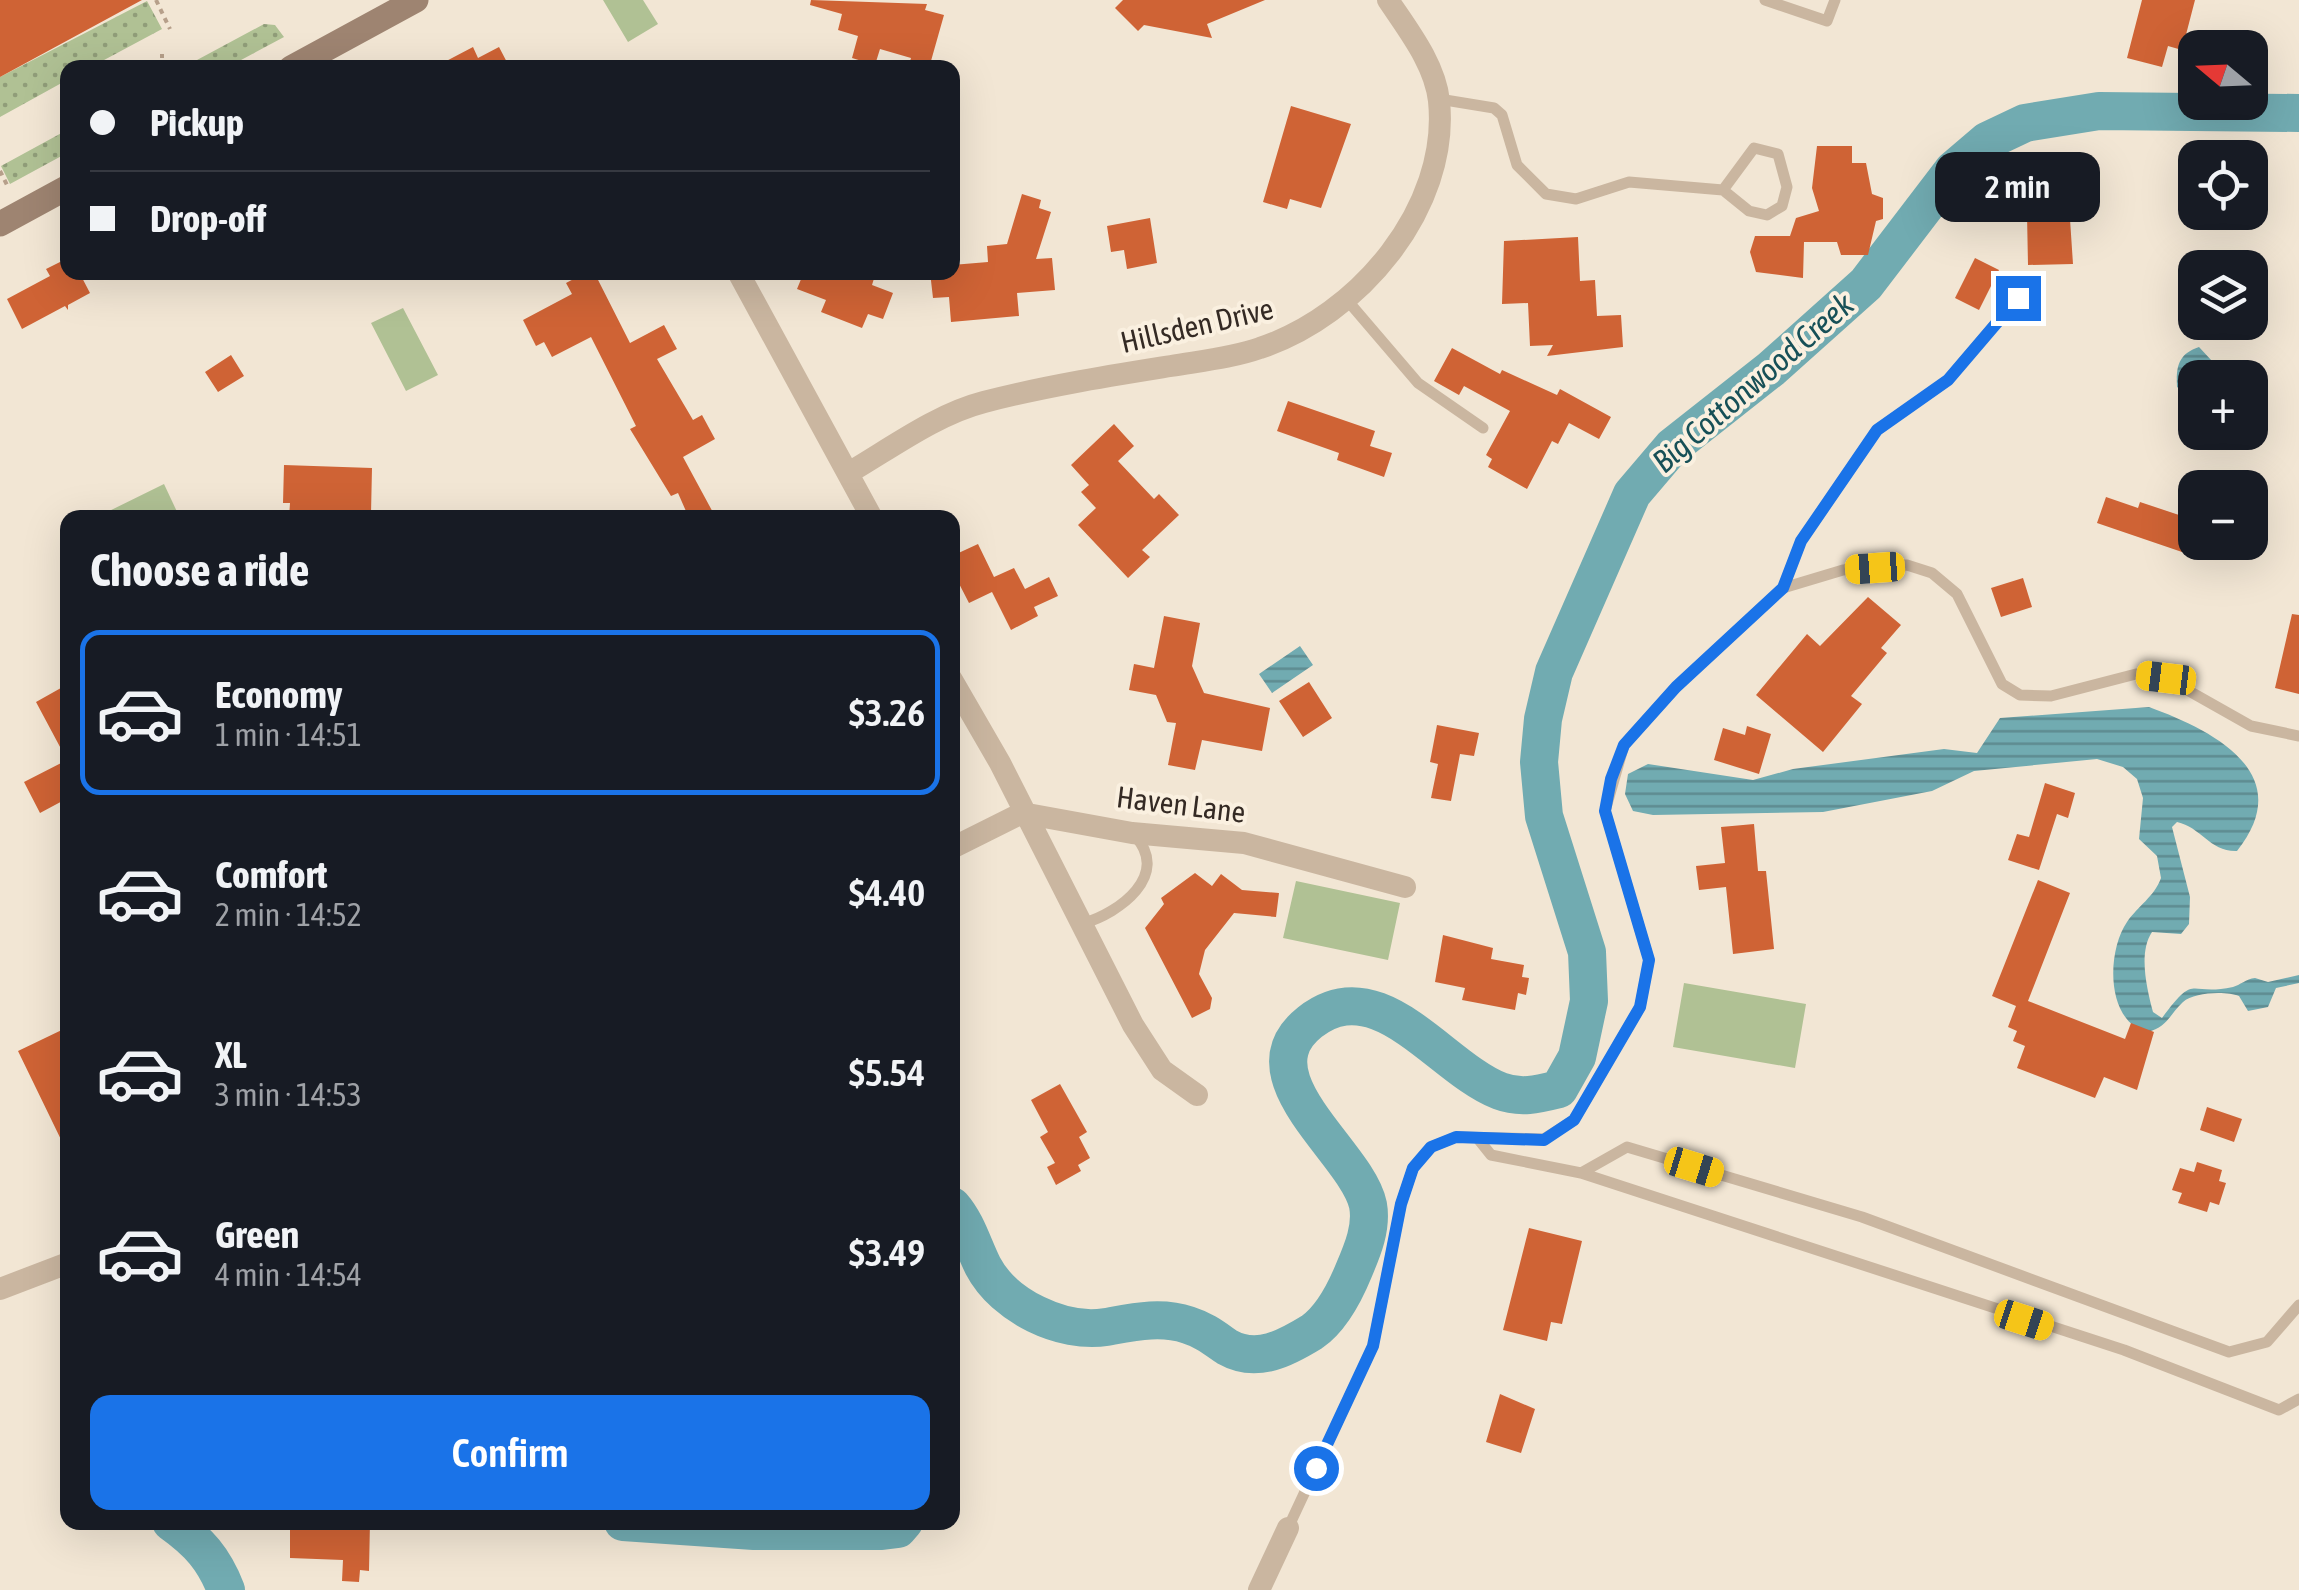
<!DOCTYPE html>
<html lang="en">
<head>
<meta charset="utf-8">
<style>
	:root { --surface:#171b24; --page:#242831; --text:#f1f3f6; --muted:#9ea1a6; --line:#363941; --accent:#1a73e8 }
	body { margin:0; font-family:"Asap Condensed",sans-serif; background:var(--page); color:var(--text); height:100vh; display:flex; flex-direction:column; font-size:38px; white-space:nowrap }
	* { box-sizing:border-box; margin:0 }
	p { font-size:32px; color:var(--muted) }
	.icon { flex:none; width:55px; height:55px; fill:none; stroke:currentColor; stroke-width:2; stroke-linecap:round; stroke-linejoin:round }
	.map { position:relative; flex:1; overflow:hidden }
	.sheet { position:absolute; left:60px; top:510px; width:900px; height:1020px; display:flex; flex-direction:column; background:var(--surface); border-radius:20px; box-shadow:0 10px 40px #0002 }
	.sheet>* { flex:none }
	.guide { position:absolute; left:60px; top:60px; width:900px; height:220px; border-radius:20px; box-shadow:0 10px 40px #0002; display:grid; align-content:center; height:220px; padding:0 30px; background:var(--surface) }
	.needle { width:65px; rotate:289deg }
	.fabs { position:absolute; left:2178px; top:30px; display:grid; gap:20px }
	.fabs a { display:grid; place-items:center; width:90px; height:90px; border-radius:20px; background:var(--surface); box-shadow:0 10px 40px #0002; font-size:50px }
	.end { position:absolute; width:45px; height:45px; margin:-22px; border:12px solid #1a73e8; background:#fff; box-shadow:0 0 0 5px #fff }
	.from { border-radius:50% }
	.bubble { position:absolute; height:70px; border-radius:20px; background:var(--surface); box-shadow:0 10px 40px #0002; font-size:32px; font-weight:600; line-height:70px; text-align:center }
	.car { position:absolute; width:30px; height:60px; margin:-30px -15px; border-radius:12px; box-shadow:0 0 8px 2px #0007; background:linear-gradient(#f5c518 24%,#345 0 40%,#f5c518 0 76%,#345 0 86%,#f5c518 0) }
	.guide b { display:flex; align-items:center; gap:35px; height:95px; font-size:38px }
	.guide b+b { border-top:2px solid var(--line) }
	.guide i { width:25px; height:25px; background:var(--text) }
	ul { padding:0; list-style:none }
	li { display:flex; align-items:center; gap:30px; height:165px; margin:0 20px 15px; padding:0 10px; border:5px solid transparent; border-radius:20px }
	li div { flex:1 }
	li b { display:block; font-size:38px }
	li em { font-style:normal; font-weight:600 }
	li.selected { border-color:var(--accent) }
	li>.icon { width:90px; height:90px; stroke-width:1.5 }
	h2 { padding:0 30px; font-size:45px; line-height:120px }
	.action { display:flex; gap:20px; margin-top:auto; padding:20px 30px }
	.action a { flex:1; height:115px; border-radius:20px; background:var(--accent); color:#fff; font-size:40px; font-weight:600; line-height:115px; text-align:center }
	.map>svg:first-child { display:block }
	.grass { fill:url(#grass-dots) }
	.garden { fill:#b0c194 }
	.water { fill:url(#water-rules) }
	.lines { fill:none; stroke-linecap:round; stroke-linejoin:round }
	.river { stroke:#71abb1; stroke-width:38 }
	.building { fill:#cf6335 }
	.path { stroke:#b69f8a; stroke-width:4; stroke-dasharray:5 5; stroke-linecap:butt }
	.service { stroke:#cab6a0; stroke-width:11 }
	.minor { stroke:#cab6a0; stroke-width:22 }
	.secondary { stroke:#9e8471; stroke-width:25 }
	.route { stroke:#1a73e8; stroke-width:12 }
	.labels { text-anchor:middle; stroke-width:8; stroke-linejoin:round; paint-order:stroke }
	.street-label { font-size:30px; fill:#342a24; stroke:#faf0e0 }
	.water-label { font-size:32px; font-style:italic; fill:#175057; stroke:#faf0e0 }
</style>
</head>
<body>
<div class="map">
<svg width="2299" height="1590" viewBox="0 0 2299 1590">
	<defs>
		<pattern id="grass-dots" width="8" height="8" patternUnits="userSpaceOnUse" patternTransform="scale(2.5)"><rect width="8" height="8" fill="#b0c194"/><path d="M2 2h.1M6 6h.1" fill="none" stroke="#909d79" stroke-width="1.8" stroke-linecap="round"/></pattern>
		<pattern id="water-rules" width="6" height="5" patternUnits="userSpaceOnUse" patternTransform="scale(2.5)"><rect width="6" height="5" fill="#71abb1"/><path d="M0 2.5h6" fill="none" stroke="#5e8b90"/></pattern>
	</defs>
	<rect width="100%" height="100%" fill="#f2e6d4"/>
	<path class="grass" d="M147 1 162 29 91 67 68 68 67 80 0 117V77Z
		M264 24 275 25 284 37 228 67H184Z
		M67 130V153L10 184 1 166Z"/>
	<path class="garden" d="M603 0H643L658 24 628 42Z
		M403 308 438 375 406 391 371 323Z
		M164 484 179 516 97 517Z
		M1296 881 1400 903 1388 960 1283 938Z
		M1684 983 1806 1004 1795 1068 1673 1047Z"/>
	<path class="water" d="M2199 347 2212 361 2236 372 2235 377 2195 378V401L2177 387C2176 367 2178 354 2199 347Z
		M1300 646 1313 665 1272 693 1259 674Z
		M2149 707C2212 730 2299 773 2237 851 2210 852 2201 827 2177 822L2172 827 2190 897 2189 924 2181 934 2152 932C2138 953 2147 989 2153 1012L2162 1018C2197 971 2187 997 2233 987 2240 985 2246 979 2255 978L2268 982 2299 975V983L2276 988 2268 1007 2248 1011 2239 996C2226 991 2194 992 2183 1002 2169 1015 2168 1027 2147 1032 2105 1021 2107 951 2127 922 2138 906 2154 897 2161 878L2157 856 2139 839 2143 798 2137 779 2123 767 2097 759 1974 771 1932 791 1823 812 1653 815 1633 811 1625 794 1628 774 1648 764 1753 780 1793 769 1944 749 1977 753 2000 718Z"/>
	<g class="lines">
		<path class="river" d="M952 1206C967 1223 973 1246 983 1266 1004 1306 1062 1334 1106 1327 1134 1322 1161 1316 1188 1325 1204 1330 1214 1338 1227 1347 1257 1364 1286 1348 1312 1332 1332 1318 1345 1292 1354 1270 1363 1249 1372 1227 1368 1205 1357 1152 1241 1077 1310 1022 1379 968 1440 1068 1500 1091 1521 1099 1539 1094 1559 1089L1577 1057 1589 1001 1587 952 1544 816 1539 762 1543 719 1554 672 1632 494 1672 447 1771 369 1866 284 1953 170 1987 141 2025 123 2099 111 2299 113
			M171 1522C199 1542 214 1559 226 1590
			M623 1522 754 1531H882L898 1529 904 1522"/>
	</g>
	<path class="building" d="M0 0H142L0 77Z
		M811 0 927 4 925 10 944 15 929 68H908L911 58 880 49 875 65 852 58 858 36 838 30 842 14 810 5Z
		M1123 0H1265L1207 24 1212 38 1144 25 1138 31 1115 8Z
		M2142 0H2195L2182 50 2168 46 2162 67 2127 58Z
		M473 47 478 58 499 47 510 68H433Z
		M1291 106 1351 124 1321 208 1290 199 1287 209 1263 202Z
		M1817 146H1852V163H1866L1872 194 1883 198V219L1876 221 1868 255H1841L1837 242H1804L1803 278 1756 272 1750 252 1755 236H1790L1796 218 1819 211 1812 188Z
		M2068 189 2073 264 2028 265 2027 214H2033L2032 190Z
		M1022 194 1041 200 1039 208 1051 212 1036 259 1052 258 1055 290 1017 293 1019 316 951 322 949 297 933 298 930 272H952V265L988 262 987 246 1007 244Z
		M1150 218 1157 263 1127 269 1124 250 1111 252 1107 226Z
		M1578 237 1580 281 1595 280 1597 316 1621 315 1623 347 1547 356 1553 345 1530 346 1528 303 1502 304 1504 241Z
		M68 258V272H79L90 293 68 305V310L65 306 22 329 7 299 50 276 46 269Z
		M1975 258 1999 270 1979 310 1955 298Z
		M587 272H594L630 343 664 325 677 349 657 359 693 420 702 415 715 439 683 457 716 518H689L678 493 671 496 630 429 636 426 591 337 552 357 544 342 536 346 523 320 572 294 566 283Z
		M804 272H876L872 285 893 293 883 319 868 314 862 328 821 312 826 300 797 289Z
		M1452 348 1500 374 1502 370 1557 395 1560 389 1611 417 1599 439 1569 423 1558 444 1552 441 1527 489 1488 467 1492 459 1486 455 1510 411 1464 386 1459 395 1434 381Z
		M231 355 244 376 218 392 205 372Z
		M1288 401 1375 431 1370 446 1392 453 1384 477 1337 460 1339 453 1277 431Z
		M1114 424 1134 446 1118 461 1154 499 1159 494 1179 515 1142 550 1150 557 1128 578 1078 525 1096 508 1081 492 1089 485 1071 465Z
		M284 465 372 468 371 514 309 512V518H289L290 503H283Z
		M2106 497 2138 508 2140 502 2194 520 2182 552 2097 523Z
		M978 544 994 577 1014 568 1025 589 1049 577 1058 596 1034 607 1038 616 1011 630 992 592 969 603 952 570V556Z
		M2023 578 2032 607 2001 617 1991 588Z
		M1868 597 1901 625 1881 648 1887 653 1851 696 1862 704 1823 752 1756 695 1807 634 1820 646Z
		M2292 614 2299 615V694L2275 688Z
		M1164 616 1200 623 1192 666 1204 693 1270 708 1262 751 1202 740 1195 770 1168 765 1176 723 1167 722 1156 695 1129 690 1134 664 1154 668Z
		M1309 682 1332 718 1303 737 1279 701Z
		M68 684V798L40 813 24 782 67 760 36 702Z
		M1437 725 1479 733 1474 756 1460 754 1451 801 1431 798 1438 764 1430 762Z
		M1747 726 1771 734 1759 774 1714 760 1723 728 1745 735Z
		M2045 783 2075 793 2068 818 2057 814 2039 870 2008 860 2017 834 2029 837Z
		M1754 824 1758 871H1766L1774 949 1733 954 1726 887 1699 890 1696 866 1725 863 1721 827Z
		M1195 873 1212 886 1221 874 1242 890 1279 893 1276 917 1234 913 1205 950 1199 974 1212 998 1210 1009 1192 1018 1145 928 1164 904 1161 898Z
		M2038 880 2070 893 2028 1001 2125 1039 2131 1023 2154 1032 2137 1090 2104 1077 2095 1098 2017 1068 2025 1046 2013 1041 2017 1031 2008 1027 2016 1006 1992 996Z
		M1443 935 1493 948 1491 959 1524 965 1522 977 1529 978 1526 995 1518 993 1515 1010 1462 1000 1465 988 1435 982Z
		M68 1027V1154L18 1051Z
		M1060 1084 1087 1132 1079 1137 1090 1158 1078 1165 1081 1171 1056 1185 1047 1167 1055 1163 1040 1137 1048 1132 1031 1100Z
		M2207 1107 2242 1119 2234 1142 2200 1130Z
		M2197 1162 2222 1170 2219 1181 2226 1183 2219 1205 2210 1202 2207 1212 2178 1203 2182 1193 2172 1190 2180 1168 2194 1172Z
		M1529 1228 1582 1241 1562 1324 1551 1322 1547 1341 1503 1330Z
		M1500 1394 1535 1409 1521 1453 1486 1442Z
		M290 1522H370L369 1571 360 1570 359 1582 342 1581 343 1560 290 1558Z"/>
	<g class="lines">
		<path class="path" d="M156 0 170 29
			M147 68V63
			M162 68V54
			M0 171 8 187"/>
		<path class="service" d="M1765 0 1827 21 1835 0
			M1439 99 1494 108 1502 115 1517 165 1546 194 1576 199 1629 182 1723 190 1749 211 1767 215 1782 206 1787 187 1778 154 1754 148 1723 190
			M1347 300 1418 383 1483 428
			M1783 588 1843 570 1907 565 1932 573 1957 594 2002 684 2020 695 2051 696 2136 674 2166 678 2251 726 2299 736
			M1084 923C1119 913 1171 875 1135 836
			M1479 1140 1491 1155 1581 1173 1627 1147 1862 1217 2229 1352 2267 1342 2299 1305
			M1581 1173 2124 1350 2279 1410 2299 1399
			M1288 1528 1373 1346 1401 1204 1413 1168 1431 1147 1456 1137 1544 1139 1574 1120 1640 1007 1649 960 1605 811 1624 745 1676 687 1783 588 1801 541 1877 430 1948 380 2017 298"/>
		<path class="minor" d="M738 272 872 518
			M850 472C891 448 937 414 984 402 1045 386 1109 376 1171 366 1200 361 1232 358 1260 348 1358 316 1450 208 1439 101 1435 64 1408 30 1388 0
			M952 680 1000 763 1133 1025 1162 1070 1197 1095
			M952 848 1022 813 1132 833 1244 843 1405 887
			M0 1289 68 1263
			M1259 1590 1288 1528"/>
		<path class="secondary" d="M291 68 416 0
			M0 224 68 187"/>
	</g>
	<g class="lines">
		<path class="route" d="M1316 1468 1373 1346 1401 1204 1413 1168 1431 1147 1456 1137 1544 1140 1574 1120 1640 1007 1649 960 1605 811 1611 779 1624 745 1676 687 1783 588 1801 541 1877 430 1948 380 2018 298"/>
	</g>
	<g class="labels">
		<g class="street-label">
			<text transform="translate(1197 326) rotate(-13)" y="10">Hillsden Drive</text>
			<text transform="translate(1181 805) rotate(7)" y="10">Haven Lane</text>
		</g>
		<g class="water-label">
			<text transform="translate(1753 383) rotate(-41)" y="11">Big Cottonwood Creek</text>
		</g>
	</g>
</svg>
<div class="fabs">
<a><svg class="needle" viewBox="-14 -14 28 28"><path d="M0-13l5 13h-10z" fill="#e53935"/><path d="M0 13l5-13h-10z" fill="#9ea1a6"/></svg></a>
<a><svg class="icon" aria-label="locate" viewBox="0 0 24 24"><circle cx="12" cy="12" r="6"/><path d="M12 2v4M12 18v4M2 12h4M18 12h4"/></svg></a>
<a><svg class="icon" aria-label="layers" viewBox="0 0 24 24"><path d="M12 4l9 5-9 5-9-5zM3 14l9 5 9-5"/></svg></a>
<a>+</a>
<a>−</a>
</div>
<i class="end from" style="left:1316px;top:1468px"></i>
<i class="end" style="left:2018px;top:298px"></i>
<div class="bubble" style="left:1935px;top:152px;width:165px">2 min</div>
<i class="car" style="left:1875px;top:568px;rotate:266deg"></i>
<i class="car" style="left:2166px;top:678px;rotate:277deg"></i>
<i class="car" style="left:1694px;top:1167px;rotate:107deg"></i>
<i class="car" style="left:2024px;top:1320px;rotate:108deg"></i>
<div class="guide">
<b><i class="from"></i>Pickup</b>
<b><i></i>Drop-off</b>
</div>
<section class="sheet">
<h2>Choose a ride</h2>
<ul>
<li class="selected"><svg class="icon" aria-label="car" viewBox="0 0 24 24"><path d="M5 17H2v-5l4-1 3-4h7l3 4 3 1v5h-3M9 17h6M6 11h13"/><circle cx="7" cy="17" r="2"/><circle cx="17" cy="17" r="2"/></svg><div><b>Economy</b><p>1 min · 14:51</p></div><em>$3.26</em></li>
<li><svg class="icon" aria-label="car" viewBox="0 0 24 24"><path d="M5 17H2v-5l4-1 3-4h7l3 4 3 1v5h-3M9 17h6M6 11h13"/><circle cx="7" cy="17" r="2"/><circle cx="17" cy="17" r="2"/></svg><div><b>Comfort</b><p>2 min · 14:52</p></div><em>$4.40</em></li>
<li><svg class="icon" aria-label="car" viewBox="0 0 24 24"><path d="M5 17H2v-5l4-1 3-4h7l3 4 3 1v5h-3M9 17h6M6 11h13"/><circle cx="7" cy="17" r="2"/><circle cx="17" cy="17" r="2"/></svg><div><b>XL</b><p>3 min · 14:53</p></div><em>$5.54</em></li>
<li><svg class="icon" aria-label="car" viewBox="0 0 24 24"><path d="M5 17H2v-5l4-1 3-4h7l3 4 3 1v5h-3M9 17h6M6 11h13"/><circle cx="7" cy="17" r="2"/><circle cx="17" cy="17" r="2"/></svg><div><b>Green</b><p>4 min · 14:54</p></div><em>$3.49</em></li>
</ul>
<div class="action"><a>Confirm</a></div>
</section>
</div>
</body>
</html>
